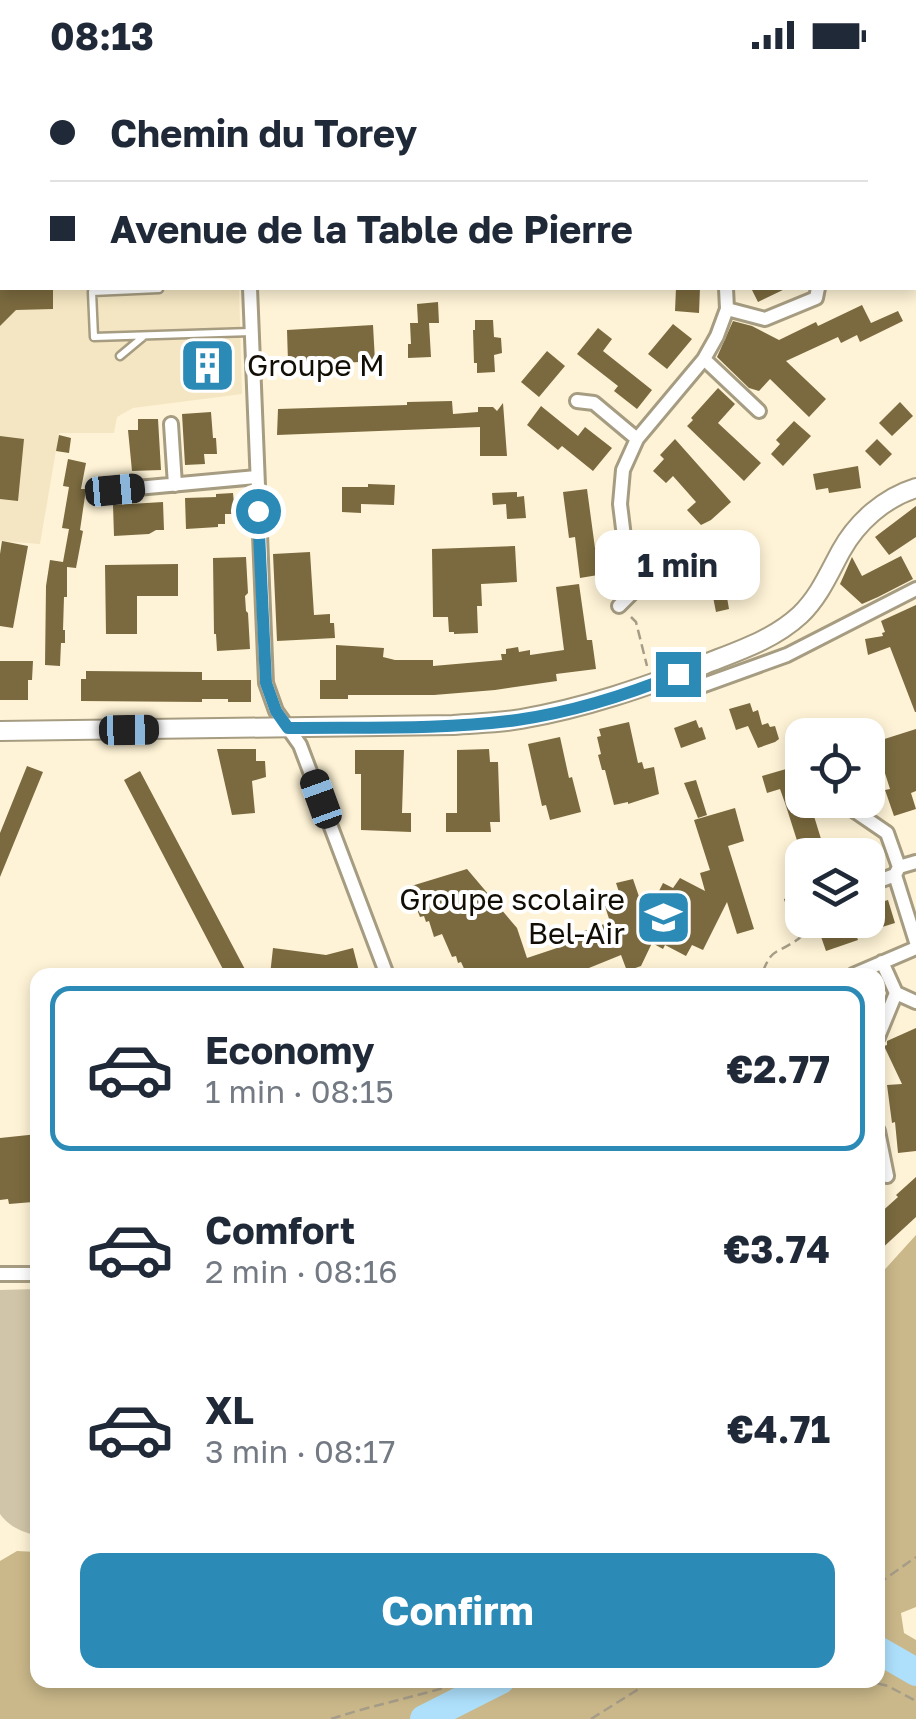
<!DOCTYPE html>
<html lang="en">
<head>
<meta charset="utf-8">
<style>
	:root { --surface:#fff; --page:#f6f6f7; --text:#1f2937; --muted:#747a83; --line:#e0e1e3; --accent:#2c8ab6 }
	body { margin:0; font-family:"Golos Text",sans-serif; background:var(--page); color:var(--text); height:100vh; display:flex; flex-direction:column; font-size:38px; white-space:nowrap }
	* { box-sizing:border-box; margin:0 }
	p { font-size:32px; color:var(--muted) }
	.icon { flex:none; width:55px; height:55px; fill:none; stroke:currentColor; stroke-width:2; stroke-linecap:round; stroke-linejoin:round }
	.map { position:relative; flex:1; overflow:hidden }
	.panel { position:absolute; left:30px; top:898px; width:855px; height:720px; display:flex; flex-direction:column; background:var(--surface); border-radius:20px; box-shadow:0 5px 15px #0003 }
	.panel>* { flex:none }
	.banner { position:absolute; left:0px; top:0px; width:918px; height:220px; box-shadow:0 5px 15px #0003; display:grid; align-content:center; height:220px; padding:0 50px; background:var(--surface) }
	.fabs { position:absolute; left:785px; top:648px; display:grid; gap:20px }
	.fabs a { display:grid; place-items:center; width:100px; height:100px; border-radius:20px; background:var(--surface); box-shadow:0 5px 15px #0003; font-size:50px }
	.end { position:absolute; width:45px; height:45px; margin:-22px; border:12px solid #2c8ab6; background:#fff; box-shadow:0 0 0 5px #fff }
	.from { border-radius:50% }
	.bubble { position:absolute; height:70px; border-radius:20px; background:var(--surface); box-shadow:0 5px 15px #0003; font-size:32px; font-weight:700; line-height:70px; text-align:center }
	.car { position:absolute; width:30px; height:60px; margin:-30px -15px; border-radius:12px; box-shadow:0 0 8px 2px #0007; background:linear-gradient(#222 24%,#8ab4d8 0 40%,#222 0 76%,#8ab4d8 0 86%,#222 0) }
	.banner b { display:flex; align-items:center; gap:35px; height:95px; font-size:38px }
	.banner b+b { border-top:2px solid var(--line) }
	.banner i { width:25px; height:25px; background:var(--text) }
	ul { padding:18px 0 0; list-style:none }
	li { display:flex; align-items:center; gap:30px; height:165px; margin:0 20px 15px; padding:0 30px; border:5px solid transparent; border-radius:20px }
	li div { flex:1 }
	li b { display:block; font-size:38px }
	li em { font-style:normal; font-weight:700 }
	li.selected { border-color:var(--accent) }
	li>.icon { width:90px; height:90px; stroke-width:1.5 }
	.cta { display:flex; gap:20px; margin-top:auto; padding:20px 50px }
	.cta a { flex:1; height:115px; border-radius:20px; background:var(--accent); color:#fff; font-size:40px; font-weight:700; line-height:115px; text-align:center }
	.status { display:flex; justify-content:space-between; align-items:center; height:70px; padding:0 50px; background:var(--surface); direction:ltr }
	.status svg { height:28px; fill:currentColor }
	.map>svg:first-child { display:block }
	.built { fill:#f4e6c2 }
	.green { fill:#d0c5a8 }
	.forest { fill:#cab88a }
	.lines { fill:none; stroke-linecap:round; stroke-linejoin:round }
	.river { stroke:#aee0fc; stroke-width:28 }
	.building { fill:#7b6a3f }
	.lane-casing { stroke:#a69c81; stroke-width:11 }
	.street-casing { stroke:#a69c81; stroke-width:18 }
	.secondary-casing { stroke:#a69c81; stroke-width:22 }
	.path { stroke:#a69d88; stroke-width:2.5; stroke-dasharray:10 5; stroke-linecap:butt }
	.lane { stroke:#fff; stroke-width:6 }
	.street { stroke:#fff; stroke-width:12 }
	.secondary { stroke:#fff; stroke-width:18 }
	.route { stroke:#2c8ab6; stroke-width:12 }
	.labels { text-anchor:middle; stroke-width:8; stroke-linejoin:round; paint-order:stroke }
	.poi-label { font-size:30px; fill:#120e05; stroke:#fff; text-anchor:start }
</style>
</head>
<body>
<div class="status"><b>08:13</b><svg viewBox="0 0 49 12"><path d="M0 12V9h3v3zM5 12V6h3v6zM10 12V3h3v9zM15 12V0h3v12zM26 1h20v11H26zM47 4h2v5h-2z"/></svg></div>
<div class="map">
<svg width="916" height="1649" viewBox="0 0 916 1649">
	<rect width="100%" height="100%" fill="#fef3d6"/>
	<path class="built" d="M0 0H234V2H2V218H239L242 324 133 338 117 347 114 363H59L40 474 0 471Z"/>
	<path class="green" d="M37 1219H38L37 1466C23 1462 9 1457 0 1444V1220Z"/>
	<path class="forest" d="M916 1165V1537L901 1543 904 1563 916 1570V1649H0V1491L17 1481 37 1482 38 1610H878V1207Z"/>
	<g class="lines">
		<path class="river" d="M878 1580 916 1602
			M424 1649 501 1610"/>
	</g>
	<path class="building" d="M0 218H53V239L16 240 0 256Z
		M676 218H700L699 243 675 241Z
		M751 218H787L758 232Z
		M438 232 439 253H429L431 287 408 288V274H411L410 253H418L417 234Z
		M862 235 871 253 898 241 903 251 860 272 857 265 841 273 838 267 786 291 826 329 809 347 770 309 759 321 749 318 717 287 733 251 752 256 779 270 816 252 818 256Z
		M475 250H493L494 267 501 268 502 283 494 285 495 302 477 303V293H474L473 260H475Z
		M673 254 692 269 667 299 648 284Z
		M373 255 375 291 343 293V289L288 292 287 260Z
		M598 258 612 269 603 281 652 320 637 339 614 321 618 316 577 284Z
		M227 275 232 311 189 317 184 281Z
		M547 281 565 296 539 327 521 312Z
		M718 318 735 334 718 353 761 393 744 411 687 356 693 350 691 348Z
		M452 331 453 344 478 342V337H493L497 341 503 333 507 386H480V357L277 365 278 339 407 335V332Z
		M900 332 913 346 892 366 879 353Z
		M541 336 578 366 585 357 612 378 593 401 562 376 558 380 527 355Z
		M211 342 213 368H216L217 384H204L205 394 185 395 182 344Z
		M138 349H158L161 400 132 401 128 360H138Z
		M794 351 811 366 783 396 771 384 780 374 776 370Z
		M59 365 71 368 69 383 56 381Z
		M0 366 24 369 18 431 0 429Z
		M675 369 731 432 711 450 701 455 687 440 696 432 673 406 666 413 653 401 664 389 660 385Z
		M877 369 892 384 880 396 865 381Z
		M68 389 86 393 81 419H86L80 460 83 461 76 498 67 497V527H64L63 560H65V573H61L60 596 45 595 46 516 50 490 63 492 69 459 62 458 69 417 63 416Z
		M858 396 861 418 829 423 828 418 816 420 813 404Z
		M368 414 395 415 394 435 361 434V443L342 442V417H368Z
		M587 419 595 478H600L604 504 580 508 575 467 569 468 563 422Z
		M517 422V427L524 426 526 448 507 449 506 434 493 435 492 423Z
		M233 423 235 444H225V454H218V457L186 459 185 428 216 427V424Z
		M163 432 164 460H156L149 464 114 466 113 435Z
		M916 436V467L889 485 875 467Z
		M2 471 28 476 13 558 0 556V484Z
		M515 476 517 512 481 514 482 536H477L478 563 454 564V562H449L448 547H433L432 479Z
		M751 476 758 491 723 504 729 539 716 542 713 527 692 530 686 499Z
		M310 482 314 545 330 544V553H334L335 568 277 571 273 484Z
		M901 486 913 509 878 527 862 534 840 514 852 487 862 506Z
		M246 487 248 523 245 526 246 541 248 543 250 579 217 581 216 564H214L213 488Z
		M178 494V526H137V564H106L105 495Z
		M579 514 587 570H592L596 599 556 604 557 611 495 620 434 625H348V629H320V610H336V575L384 578 383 587 395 590H433V596L502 590 501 584H506V579L518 577 519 582 530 580V585L564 580 556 517Z
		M916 535V642H915L890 577 868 585 865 569 883 566 882 563 885 562 881 551Z
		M0 591H33L32 610H28V630H0Z
		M86 601 202 602V610H251V632H228V629H202V632L81 631V609H86Z
		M750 633 753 642 758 640 762 655 768 653 770 657 775 656 779 669 775 672 758 678 748 656 736 660 729 639Z
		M696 650 699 658 702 657 706 669 681 678 674 658Z
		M629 652 638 693 642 692 644 699 654 697 659 724 628 734V732L614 735 605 700H602L598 685 601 684 597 667 601 666 599 659Z
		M916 659V721L911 723 916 739 894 746 885 720 890 719 875 672Z
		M560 667 569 708 572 707 581 742 550 750 546 735 542 736 528 674Z
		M217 679H256V691H265L266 707 252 711 255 743 232 745Z
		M489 679 490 692H498L500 752H490L491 762H446V743H457V680Z
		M355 680H404L402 743H411V762L361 760V704H355Z
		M27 696 43 702 0 807V763Z
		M793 697 802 730H809L826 785H802V797L793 800 788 787 801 783 786 736 780 719 767 723 762 706Z
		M140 701 248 905H226L124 710Z
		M696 710 707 745 698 748 684 713Z
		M735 738 744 771 728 776 754 859 737 864 727 832 703 880 692 875 686 886 665 875 663 879 652 873 641 896 627 901 621 885 584 900 586 905H467L461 892 458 893 456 886 452 887 442 864 434 867 429 851 426 852 424 846 420 847 408 817 467 799 517 858 527 888 578 871 575 864 610 852 605 836 622 831 616 813 633 809 646 847 663 813 673 818 680 808 705 821 700 803 710 800 694 750Z
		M802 823V847L791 851 784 829Z
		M888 830 895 853 856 865 858 870 826 881 818 858 842 850H868V836Z
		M273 878 326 885 353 878 360 905H270Z
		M916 958V1081L898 1083 895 1052 892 1053 887 1015 902 1014 884 976 887 975V971Z
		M38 1064V1125L33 1126V1132L9 1134 8 1129 0 1130V1068Z
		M916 1107V1147L878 1182V1145L898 1127 896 1125Z"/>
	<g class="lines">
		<defs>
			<path id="lane" d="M159 218V219L92 222 94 267 251 262
				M120 286 144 266"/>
			<path id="street" d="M244 0V2
				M597 0V2
				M250 218 266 613 276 641 300 675 387 905
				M727 239 765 249 816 228 818 218
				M704 289 759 341
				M577 331 594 333 637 369
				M171 354 175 415
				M115 420 257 407
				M619 536 631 524 620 434 623 400 637 369 704 289 717 266 727 239 726 218
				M659 615H704L787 585 916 519
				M849 737 887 763 899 797
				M896 803 899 797 916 792
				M868 815 895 805 916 872
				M853 905 916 878
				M896 923 916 932
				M878 967 896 923 882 892
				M878 1061 887 1106
				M0 1204H38"/>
			<path id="secondary" d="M894 0V2
				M915 57 916 59
				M0 661 453 655C475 653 499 653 521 649 585 638 645 617 705 594 738 581 773 570 800 545 819 527 829 503 841 481 857 452 884 428 916 418"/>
		</defs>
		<use href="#lane" class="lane-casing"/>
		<use href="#street" class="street-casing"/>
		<use href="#secondary" class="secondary-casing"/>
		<path class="path" d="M631 547 636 552 647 596
			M763 901C772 879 775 884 792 873 802 868 810 857 818 850
			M878 1514 916 1487
			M863 1610 888 1616 916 1631
			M331 1649C376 1634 424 1625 470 1610
			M591 1649 653 1610"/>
		<use href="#lane" class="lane"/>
		<use href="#street" class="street"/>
		<use href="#secondary" class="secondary"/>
	</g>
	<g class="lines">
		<path class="route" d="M258 441 266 613 276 641 288 658C363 657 442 660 517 650 572 642 627 625 678 604"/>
	</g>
	<defs>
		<symbol id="building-square" viewBox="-11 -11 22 22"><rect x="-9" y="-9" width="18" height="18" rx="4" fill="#2c8ab6" stroke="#fff"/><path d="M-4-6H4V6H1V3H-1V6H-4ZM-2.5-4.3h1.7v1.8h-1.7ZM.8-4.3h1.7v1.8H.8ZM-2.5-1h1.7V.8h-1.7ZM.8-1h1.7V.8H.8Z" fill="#fff"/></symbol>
		<symbol id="school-square" viewBox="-11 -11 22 22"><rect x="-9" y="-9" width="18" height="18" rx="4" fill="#2c8ab6" stroke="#fff"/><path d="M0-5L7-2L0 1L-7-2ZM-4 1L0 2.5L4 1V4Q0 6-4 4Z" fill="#fff"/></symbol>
	</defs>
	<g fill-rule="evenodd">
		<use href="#building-square" x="176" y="264" width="63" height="63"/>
		<use href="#school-square" x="632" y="816" width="63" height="63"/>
	</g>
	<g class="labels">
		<g class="poi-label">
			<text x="247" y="306">Groupe M</text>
			<text x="625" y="840" text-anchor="end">Groupe scolaire<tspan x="625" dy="34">Bel-Air</tspan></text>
		</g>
	</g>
</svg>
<div class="fabs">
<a><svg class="icon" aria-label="locate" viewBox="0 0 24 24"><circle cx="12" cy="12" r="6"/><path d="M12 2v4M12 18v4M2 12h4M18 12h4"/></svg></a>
<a><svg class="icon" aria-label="layers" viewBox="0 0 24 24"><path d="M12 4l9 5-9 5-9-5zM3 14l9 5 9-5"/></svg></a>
</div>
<i class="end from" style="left:258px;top:441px"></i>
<i class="end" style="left:678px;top:604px"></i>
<div class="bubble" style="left:595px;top:460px;width:165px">1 min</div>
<i class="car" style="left:115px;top:420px;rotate:85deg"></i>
<i class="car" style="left:129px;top:660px;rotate:89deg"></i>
<i class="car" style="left:321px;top:729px;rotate:340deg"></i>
<div class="banner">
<b><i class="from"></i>Chemin du Torey</b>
<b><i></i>Avenue de la Table de Pierre</b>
</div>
<section class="panel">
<ul>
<li class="selected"><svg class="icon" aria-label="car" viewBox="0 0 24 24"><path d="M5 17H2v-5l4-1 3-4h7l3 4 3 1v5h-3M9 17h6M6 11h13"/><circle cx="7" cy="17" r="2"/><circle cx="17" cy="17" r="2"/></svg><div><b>Economy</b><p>1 min · 08:15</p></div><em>€2.77</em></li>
<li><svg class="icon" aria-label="car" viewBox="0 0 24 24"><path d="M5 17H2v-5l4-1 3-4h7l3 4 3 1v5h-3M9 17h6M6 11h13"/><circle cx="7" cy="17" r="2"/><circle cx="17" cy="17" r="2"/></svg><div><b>Comfort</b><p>2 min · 08:16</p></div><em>€3.74</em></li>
<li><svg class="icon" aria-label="car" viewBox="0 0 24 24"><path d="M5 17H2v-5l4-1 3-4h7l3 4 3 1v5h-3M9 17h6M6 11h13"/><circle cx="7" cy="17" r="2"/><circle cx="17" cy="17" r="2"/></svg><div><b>XL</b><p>3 min · 08:17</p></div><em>€4.71</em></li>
</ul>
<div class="cta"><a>Confirm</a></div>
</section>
</div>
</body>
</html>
